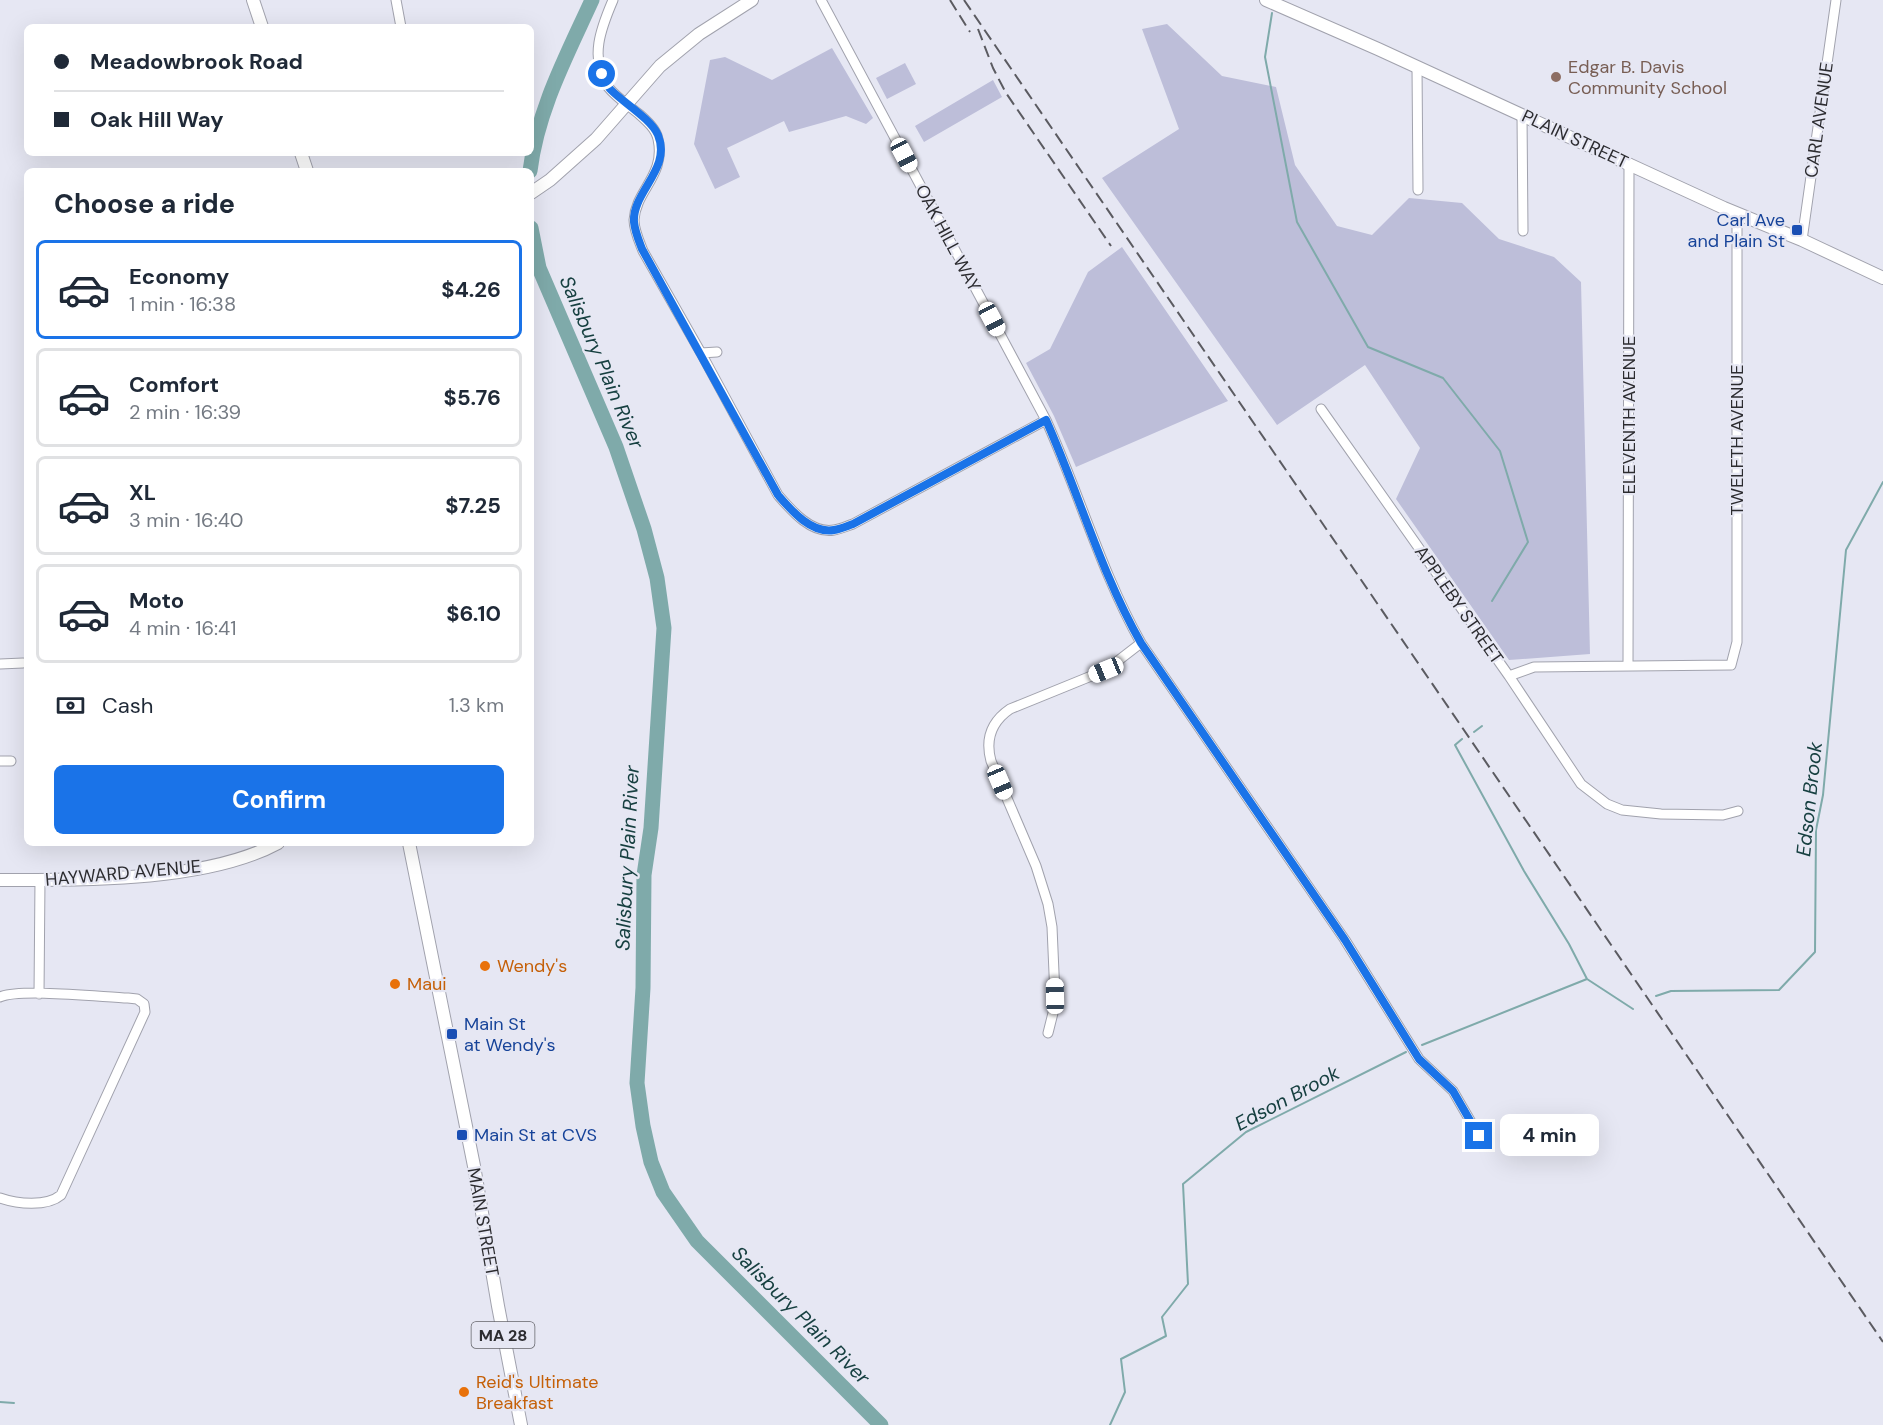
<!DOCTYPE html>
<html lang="en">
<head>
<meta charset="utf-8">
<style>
	:root { --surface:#fff; --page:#f2f2f3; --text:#1f2937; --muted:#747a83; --line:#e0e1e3; --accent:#1a73e8 }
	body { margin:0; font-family:"DM Sans",sans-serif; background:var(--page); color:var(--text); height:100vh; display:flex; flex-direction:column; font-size:22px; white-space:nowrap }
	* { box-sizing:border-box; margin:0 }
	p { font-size:20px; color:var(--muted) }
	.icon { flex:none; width:33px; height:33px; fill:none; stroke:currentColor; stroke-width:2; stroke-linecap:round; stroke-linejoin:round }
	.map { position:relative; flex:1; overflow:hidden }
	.drawer { position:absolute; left:24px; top:168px; width:510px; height:678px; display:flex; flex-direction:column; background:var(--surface); border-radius:9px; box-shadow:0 6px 24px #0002 }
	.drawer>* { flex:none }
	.hud { position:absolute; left:24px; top:24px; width:510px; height:132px; border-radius:9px; box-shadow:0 6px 24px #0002; display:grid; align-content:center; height:132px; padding:0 30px; background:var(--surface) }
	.end { position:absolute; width:27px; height:27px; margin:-14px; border:8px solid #1a73e8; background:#fff; box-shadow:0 0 0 3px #fff }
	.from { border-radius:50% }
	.bubble { position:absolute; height:42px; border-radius:9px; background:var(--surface); box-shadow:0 6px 24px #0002; font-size:20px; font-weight:700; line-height:42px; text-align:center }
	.car { position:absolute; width:18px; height:36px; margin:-18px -9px; border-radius:8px; box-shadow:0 0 4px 2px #0007; background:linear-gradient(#fff 24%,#345 0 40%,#fff 0 76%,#345 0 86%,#fff 0) }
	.hud b { display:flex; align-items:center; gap:21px; height:57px; font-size:22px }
	.hud b+b { border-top:2px solid var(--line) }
	.hud i { width:15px; height:15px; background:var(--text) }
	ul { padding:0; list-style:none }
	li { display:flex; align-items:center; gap:18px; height:99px; margin:0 12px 9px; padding:0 18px; border:3px solid var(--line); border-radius:9px }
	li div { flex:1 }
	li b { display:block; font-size:22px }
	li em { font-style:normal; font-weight:700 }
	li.selected { border-color:var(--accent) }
	li>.icon { width:54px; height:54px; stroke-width:1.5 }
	h2 { padding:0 30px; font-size:27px; line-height:72px }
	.pay { display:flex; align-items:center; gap:15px; height:66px; padding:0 30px; font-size:22px }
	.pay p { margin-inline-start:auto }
	.button { display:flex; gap:12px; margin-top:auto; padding:12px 30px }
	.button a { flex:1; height:69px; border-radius:9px; background:var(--accent); color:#fff; font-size:24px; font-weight:700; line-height:69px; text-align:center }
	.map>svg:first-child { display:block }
	.green { fill:#bdbed9 }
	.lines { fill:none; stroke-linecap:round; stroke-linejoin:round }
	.stream { stroke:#7faaaa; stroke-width:2 }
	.river { stroke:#7faaaa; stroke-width:15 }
	.minor-casing { stroke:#a1a2ad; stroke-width:11 }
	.major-casing { stroke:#a1a2ad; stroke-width:14 }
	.minor { stroke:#fff; stroke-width:9 }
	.major { stroke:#fff; stroke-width:12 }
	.rail { stroke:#5b5b61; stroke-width:2; stroke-dasharray:12 6; stroke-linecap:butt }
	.route { stroke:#1a73e8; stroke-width:8 }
	.education-dot { fill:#8d6e63; stroke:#e6e7f3; stroke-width:2 }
	.transit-dot { fill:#1a4fb4; stroke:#e6e7f3; stroke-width:2 }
	.food-dot { fill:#e8710a; stroke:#e6e7f3; stroke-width:2 }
	.labels { text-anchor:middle; stroke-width:4.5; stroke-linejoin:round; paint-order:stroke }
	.shield { fill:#e6e7f3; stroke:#64646a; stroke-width:1.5 }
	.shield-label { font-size:16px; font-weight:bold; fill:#2c2c30 }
	.education-label { font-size:18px; fill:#785e54; stroke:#e6e7f3; text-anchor:start }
	.street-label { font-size:18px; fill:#2c2c30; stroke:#e6e7f3 }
	.transit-label { font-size:18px; fill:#164399; stroke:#e6e7f3; text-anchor:start }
	.food-label { font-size:18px; fill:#c56008; stroke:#e6e7f3; text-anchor:start }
	.water-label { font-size:20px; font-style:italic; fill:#174041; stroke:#e6e7f3 }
</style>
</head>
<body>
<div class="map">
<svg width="1883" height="1425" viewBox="0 0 1883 1425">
	<rect width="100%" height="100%" fill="#e6e7f3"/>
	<path class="green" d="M1167 24 1222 76 1276 87 1295 165 1337 226 1372 235 1409 198 1462 203 1499 239 1554 257 1581 282 1590 654 1509 660 1396 499 1420 448 1365 365 1277 425 1102 178 1179 129 1142 29Z
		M832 48 873 118 866 124 846 116 789 132 784 121 727 148 740 177 715 189 694 144 710 60 725 57 772 80Z
		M905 63 916 84 887 99 876 78Z
		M993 80 1002 97 924 142 915 126Z
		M1122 247 1228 401 1076 467 1054 416 1026 363 1050 349 1088 272Z"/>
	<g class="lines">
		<path class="stream" d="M1272 13 1265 57 1297 222 1368 347 1443 378 1500 451 1528 542 1492 601
			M1474 732 1482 726
			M1462 739 1455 745 1524 871 1569 944 1587 979
			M1656 996 1671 991 1779 990 1815 952 1816 830 1823 795 1846 550 1883 482
			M1422 1045 1587 979 1633 1009
			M0 1402 14 1403
			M1110 1425 1125 1392 1121 1359 1166 1336 1162 1317 1188 1284 1183 1184 1246 1132 1406 1052"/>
		<path class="river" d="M530 171C537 111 567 55 592 0
			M531 228 539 268 616 447 644 529 657 578 664 628 651 828 644 875 643 988 637 1083 643 1126 651 1162 663 1192 697 1241 881 1425"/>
		<defs>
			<path id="minor" d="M396 0 401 27
				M613 0C601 28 589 58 608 87 616 97 629 106 639 114 647 121 656 129 658 139 666 176 636 189 634 220 634 230 639 241 643 251L701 353 717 352
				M821 0 1046 420C1079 493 1102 574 1141 643L1345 940 1419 1059 1453 1091 1479 1136
				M1417 67 1418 190
				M1522 115 1523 231
				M1802 240 1836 0
				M701 353 778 495C791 510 811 534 834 530 841 529 847 526 853 524L1046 420
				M1321 409 1509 676 1534 667 1731 665 1737 642V213
				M0 664 23 663
				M1628 666 1629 163
				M1509 676 1581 784 1607 804 1622 810 1661 814 1723 815 1738 811
				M0 761H11
				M39 994 40 880
				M0 997C20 988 102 997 128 998L137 999 144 1004 145 1012 61 1195C47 1207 17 1204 0 1198
				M1048 1033 1054 1009 1055 996 1052 927 1048 904 1036 866 991 761C985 739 991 722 1010 709L1106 670 1141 643"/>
			<path id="major" d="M253 0 262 27
				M1266 0 1378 49 1724 208 1802 240 1883 278
				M301 153 307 171
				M531 193 550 180 596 139 660 66 699 34 752 0
				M409 843 474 1166 498 1306 521 1425
				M0 880C82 880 206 882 278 843"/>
		</defs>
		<use href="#minor" class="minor-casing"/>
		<use href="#major" class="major-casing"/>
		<use href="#minor" class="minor"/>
		<use href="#major" class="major"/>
		<path class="rail" d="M950 0 970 32
			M964 0 1883 1342
			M978 29 993 68 1006 93 1111 246"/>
	</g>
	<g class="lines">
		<path class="route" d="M602 74C605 80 607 86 611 90 624 103 651 119 658 135 672 169 632 192 634 222 635 232 639 241 642 249L778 495C791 510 811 534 834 530 841 529 847 526 853 524L1046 420C1079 494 1101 573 1141 643L1345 940 1419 1059 1453 1091 1479 1136"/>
	</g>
	<circle class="education-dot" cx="1556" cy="77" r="6"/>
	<g class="transit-dot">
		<rect x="1791" y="224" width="12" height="12" rx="3"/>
		<rect x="446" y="1028" width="12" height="12" rx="3"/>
		<rect x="456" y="1129" width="12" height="12" rx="3"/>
	</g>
	<g class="food-dot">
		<circle cx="485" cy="966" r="6"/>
		<circle cx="395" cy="984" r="6"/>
		<circle cx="464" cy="1392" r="6"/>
	</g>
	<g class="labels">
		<rect class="shield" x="471.5" y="1322" width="63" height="26" rx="4.5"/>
		<g class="shield-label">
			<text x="503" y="1341">MA 28</text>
		</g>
		<g class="education-label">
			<text x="1568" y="73">Edgar B. Davis<tspan x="1568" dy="21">Community School</tspan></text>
		</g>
		<g class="street-label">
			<text transform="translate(1819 120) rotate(-82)" y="6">CARL AVENUE</text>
			<text transform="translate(1575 139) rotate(25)" y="6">PLAIN STREET</text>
			<text transform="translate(948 238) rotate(62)" y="6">OAK HILL WAY</text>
			<text transform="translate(1629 415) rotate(-90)" y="6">ELEVENTH AVENUE</text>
			<text transform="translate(1737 440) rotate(-90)" y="6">TWELFTH AVENUE</text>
			<text transform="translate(1459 605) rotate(55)" y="6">APPLEBY STREET</text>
			<text transform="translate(123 873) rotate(-5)" y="6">HAYWARD AVENUE</text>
			<text transform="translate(483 1222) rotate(80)" y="6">MAIN STREET</text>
		</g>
		<g class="transit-label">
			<text x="1785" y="226" text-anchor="end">Carl Ave<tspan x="1785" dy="21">and Plain St</tspan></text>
			<text x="464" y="1030">Main St<tspan x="464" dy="21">at Wendy's</tspan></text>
			<text x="474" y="1141">Main St at CVS</text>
		</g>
		<g class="food-label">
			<text x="497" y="972">Wendy's</text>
			<text x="407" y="990">Maui</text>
			<text x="476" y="1388">Reid's Ultimate<tspan x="476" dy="21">Breakfast</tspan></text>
		</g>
		<g class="water-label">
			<text transform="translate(602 362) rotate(67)" y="7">Salisbury Plain River</text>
			<text transform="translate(1809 799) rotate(-84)" y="7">Edson Brook</text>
			<text transform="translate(627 858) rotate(-87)" y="7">Salisbury Plain River</text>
			<text transform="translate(1287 1098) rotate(-28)" y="7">Edson Brook</text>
			<text transform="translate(801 1315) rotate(45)" y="7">Salisbury Plain River</text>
		</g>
	</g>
</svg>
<i class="end from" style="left:602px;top:74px"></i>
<i class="end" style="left:1479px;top:1136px"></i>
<div class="bubble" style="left:1500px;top:1114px;width:99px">4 min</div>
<i class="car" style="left:904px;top:155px;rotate:152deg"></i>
<i class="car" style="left:992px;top:319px;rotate:152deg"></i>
<i class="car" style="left:1106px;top:670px;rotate:248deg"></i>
<i class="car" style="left:1000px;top:782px;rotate:157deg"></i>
<i class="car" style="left:1055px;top:996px;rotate:359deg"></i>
<div class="hud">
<b><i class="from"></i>Meadowbrook Road</b>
<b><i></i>Oak Hill Way</b>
</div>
<section class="drawer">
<h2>Choose a ride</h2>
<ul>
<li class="selected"><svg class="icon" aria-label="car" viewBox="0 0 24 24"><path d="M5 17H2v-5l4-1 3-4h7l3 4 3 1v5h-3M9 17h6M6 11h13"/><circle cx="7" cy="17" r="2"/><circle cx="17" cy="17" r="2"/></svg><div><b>Economy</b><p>1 min · 16:38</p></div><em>$4.26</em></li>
<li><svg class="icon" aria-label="car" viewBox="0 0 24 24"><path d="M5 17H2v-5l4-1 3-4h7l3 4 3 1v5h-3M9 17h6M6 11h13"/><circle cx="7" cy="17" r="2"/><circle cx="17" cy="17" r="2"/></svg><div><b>Comfort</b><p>2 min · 16:39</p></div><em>$5.76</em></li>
<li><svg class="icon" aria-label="car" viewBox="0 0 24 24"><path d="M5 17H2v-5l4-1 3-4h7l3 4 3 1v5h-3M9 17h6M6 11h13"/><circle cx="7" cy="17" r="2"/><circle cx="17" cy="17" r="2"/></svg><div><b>XL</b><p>3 min · 16:40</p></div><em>$7.25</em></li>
<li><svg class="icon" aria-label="car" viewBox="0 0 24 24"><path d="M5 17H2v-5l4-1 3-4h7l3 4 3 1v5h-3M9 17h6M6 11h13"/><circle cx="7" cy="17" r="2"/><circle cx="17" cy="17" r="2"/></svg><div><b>Moto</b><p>4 min · 16:41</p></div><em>$6.10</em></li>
</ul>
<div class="pay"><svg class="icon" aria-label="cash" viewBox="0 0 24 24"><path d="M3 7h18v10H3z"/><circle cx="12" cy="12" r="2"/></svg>Cash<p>1.3 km</p></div>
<div class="button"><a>Confirm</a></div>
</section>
</div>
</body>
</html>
